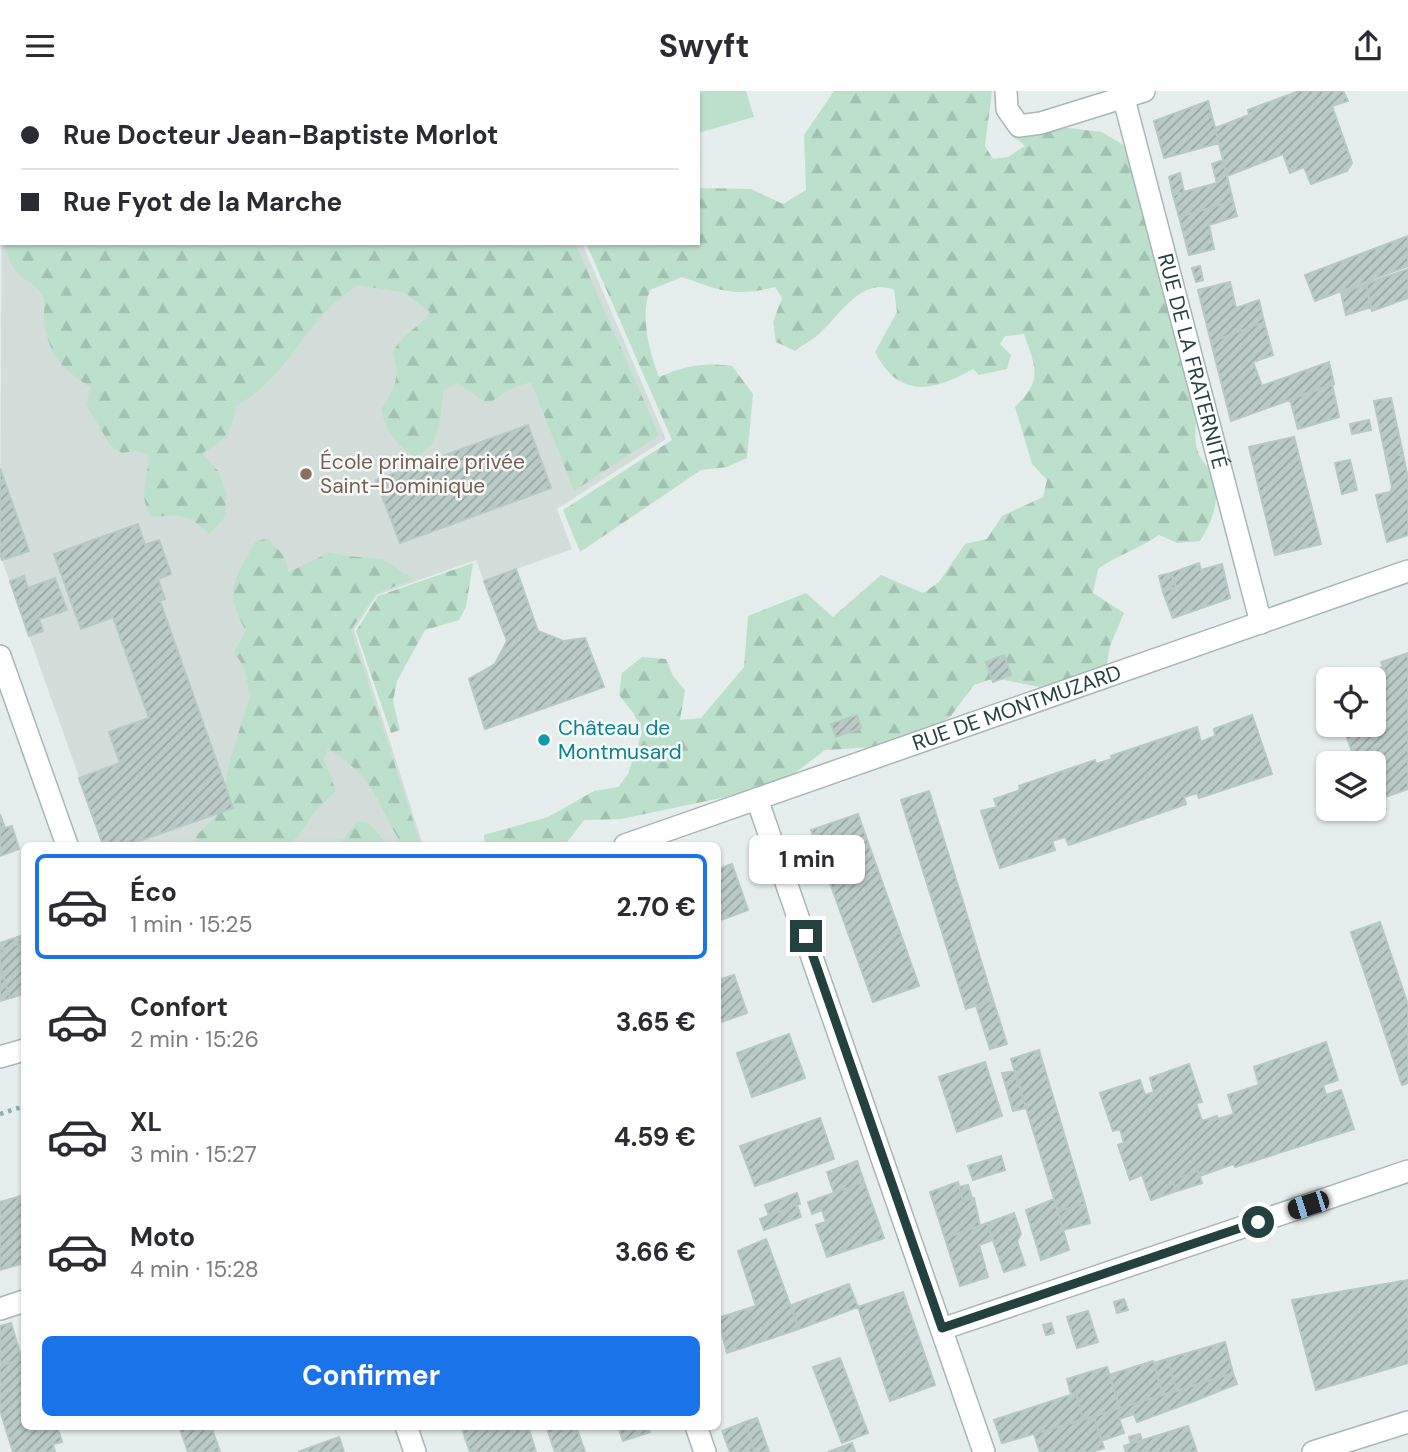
<!DOCTYPE html>
<html lang="fr">
<head>
<meta charset="utf-8">
<style>
	:root { --surface:#fff; --page:#f2f2f3; --text:#2b2b33; --muted:#7c7c81; --line:#e1e1e2; --accent:#1a73e8 }
	body { margin:0; font-family:"DM Sans",sans-serif; background:var(--page); color:var(--text); height:100vh; display:flex; flex-direction:column; font-size:26px; white-space:nowrap }
	* { box-sizing:border-box; margin:0 }
	p { font-size:23px; color:var(--muted) }
	.icon { flex:none; width:38px; height:38px; fill:none; stroke:currentColor; stroke-width:2; stroke-linecap:round; stroke-linejoin:round }
	.map { position:relative; flex:1; overflow:hidden }
	.details { position:absolute; left:21px; top:751px; width:700px; height:588px; display:flex; flex-direction:column; background:var(--surface); border-radius:10px; box-shadow:0 2px 5px #0004 }
	.details>* { flex:none }
	.guide { position:absolute; left:0px; top:0px; width:700px; height:154px; box-shadow:0 2px 5px #0004; display:grid; align-content:center; height:154px; padding:0 21px; background:var(--surface) }
	.buttons { position:absolute; left:1316px; top:576px; display:grid; gap:14px }
	.buttons a { display:grid; place-items:center; width:70px; height:70px; border-radius:10px; background:var(--surface); box-shadow:0 2px 5px #0004; font-size:35px }
	.end { position:absolute; width:32px; height:32px; margin:-16px; border:9px solid #23413f; background:#fff; box-shadow:0 0 0 4px #fff }
	.from { border-radius:50% }
	.bubble { position:absolute; height:49px; border-radius:10px; background:var(--surface); box-shadow:0 2px 5px #0004; font-size:23px; font-weight:700; line-height:49px; text-align:center }
	.car { position:absolute; width:21px; height:42px; margin:-21px -10px; border-radius:9px; box-shadow:0 0 5px 2px #0007; background:linear-gradient(#222 24%,#8ab4d8 0 40%,#222 0 76%,#8ab4d8 0 86%,#222 0) }
	.guide b { display:flex; align-items:center; gap:24px; height:66px; font-size:26px }
	.guide b+b { border-top:2px solid var(--line) }
	.guide i { width:18px; height:18px; background:var(--text) }
	ul { padding:12px 0 0; list-style:none }
	li { display:flex; align-items:center; gap:21px; height:105px; margin:0 14px 10px; padding:0 7px; border:4px solid transparent; border-radius:10px }
	li div { flex:1 }
	li b { display:block; font-size:26px }
	li em { font-style:normal; font-weight:700 }
	li.current { border-color:var(--accent) }
	li>.icon { width:63px; height:63px; stroke-width:1.5 }
	.primary-button { display:flex; gap:14px; margin-top:auto; padding:14px 21px }
	.primary-button a { flex:1; height:80px; border-radius:10px; background:var(--accent); color:#fff; font-size:28px; font-weight:700; line-height:80px; text-align:center }
	header { display:flex; justify-content:space-between; align-items:center; height:91px; padding:0 21px; background:var(--surface); font-size:32px; font-weight:700 }
	.map>svg:first-child { display:block }
	.built { fill:#d3dedb }
	.grass { fill:#bde0cd }
	.forest { fill:url(#forest-firs) }
	.building { fill:url(#building-hatch); stroke:#b6c9c4; stroke-width:2 }
	.lines { fill:none; stroke-linecap:round; stroke-linejoin:round }
	.minor-casing { stroke:#a7b7b5; stroke-width:24 }
	.path { stroke:#84b3ad; stroke-width:4.5; stroke-dasharray:3.5 5; stroke-linecap:butt }
	.minor { stroke:#fff; stroke-width:21 }
	.route { stroke:#23413f; stroke-width:9 }
	.education-dot { fill:#8d6e63; stroke:#f6faf9; stroke-width:2.5 }
	.culture-dot { fill:#0f9aa8; stroke:#f6faf9; stroke-width:2.5 }
	.labels { text-anchor:middle; stroke-width:5; stroke-linejoin:round; paint-order:stroke }
	.street-label { font-size:21px; fill:#23413f; stroke:#f6faf9 }
	.education-label { font-size:21px; fill:#785e54; stroke:#f6faf9; text-anchor:start }
	.culture-label { font-size:21px; fill:#0d838f; stroke:#f6faf9; text-anchor:start }
</style>
</head>
<body>
<header><svg class="icon" aria-label="menu" viewBox="0 0 24 24"><path d="M4 6h16M4 12h16M4 18h16"/></svg>Swyft<svg class="icon" aria-label="share" viewBox="0 0 24 24"><path d="M12 15V3M7 8l5-5 5 5M5 13v7h14v-7"/></svg></header>
<div class="map">
<svg width="1408" height="1361" viewBox="0 0 1408 1361">
	<defs>
		<pattern id="forest-firs" width="22" height="20" patternUnits="userSpaceOnUse" patternTransform="scale(1.75)"><rect width="22" height="20" fill="#bde0cd"/><path d="M5 1l3.5 6h-7zM16 11l3.5 6h-7z" fill="#a2c1b1"/></pattern>
		<pattern id="building-hatch" width="6" height="6" patternUnits="userSpaceOnUse" patternTransform="scale(1.75)"><rect width="6" height="6" fill="#bacac6"/><path d="M-1 1l2-2M0 6l6-6M5 7l2-2" fill="none" stroke="#97a6a2"/></pattern>
	</defs>
	<rect width="100%" height="100%" fill="#e5eeec"/>
	<path class="built" d="M2 64V152H582L666 348 557 418 572 458 484 490 476 469 377 504 354 539 423 754H103L0 463Z"/>
	<path class="grass" d="M683 0H746L754 26 698 42V2Z"/>
	<path class="forest" d="M200 0H508L509 2H195Z
		M834 0H992L985 55 993 68 1008 66 1025 55 1013 45 1028 32 1102 41 1125 55 1140 83 1197 320C1196 335 1193 350 1199 364 1201 369 1206 373 1209 378 1223 403 1214 428 1200 450L1177 452 1159 444C1139 458 1117 464 1098 478L1093 502 1124 522 1110 555 1106 577 1063 601 995 587 974 594 950 626 918 647 876 656 825 659 778 695 621 728 584 729 565 754H485L484 744 548 726 594 700 618 696 628 683 642 641 634 623 619 604 622 582 642 566 666 568 673 585 685 599 680 629 701 627 744 576 748 525 806 502 833 526 881 484 923 502 939 491 965 453 987 448 1002 425 1043 406 1047 389 1032 373 1015 316C1043 289 1036 277 1024 243L1005 245 1000 253 1011 264 1007 278 979 284 973 278C933 301 899 308 875 261L897 221 894 199C861 185 840 225 818 244 811 250 802 254 795 260L776 251 773 231 782 207 775 196C734 206 721 200 682 186L650 199C640 225 649 260 659 286 684 275 705 271 732 275L753 303 747 367 727 376 701 379 580 461 563 419 672 349 586 152H698V97L751 98 783 113 806 99 804 44Z
		M2 93V152H575L659 344 574 400 531 291 512 297 488 313 457 292 444 299C439 327 443 354 414 366 396 353 386 340 381 318 396 298 400 286 393 261 405 239 417 240 430 221L405 202 358 194C348 201 337 209 328 218 297 251 278 292 236 315 233 339 224 352 202 362L218 380 226 401 225 426 209 443C187 422 181 423 152 426 136 405 150 387 148 363L136 360 122 362 111 355 86 314 90 296C62 278 51 267 44 233 43 224 46 214 43 206 37 193 30 193 20 185 0 165 0 120 2 93Z
		M267 447 283 464 289 481 330 461 347 465 383 468 413 488 376 503 351 539 421 754H399L398 747C375 707 371 683 328 658L324 668 336 700 315 720 298 746 283 754H194L197 744 220 721 230 669 250 605 244 576 234 561 246 540C223 498 234 490 255 451Z
		M473 472 466 516 459 529 425 539 397 590 393 610 400 639 391 642 356 540 378 505Z
		M357 730 369 732 388 754H339Z"/>
	<path class="building" d="M1299 0H1343L1348 10 1332 15 1352 72 1347 80 1311 93 1304 76 1290 82 1283 63 1227 85 1215 37 1249 24 1248 19Z
		M1208 10 1219 52 1164 67 1154 30Z
		M1223 69 1233 110 1179 126 1173 104 1217 92 1212 73Z
		M1180 82 1184 101 1173 104 1169 86Z
		M1233 110 1237 125 1209 134 1214 158 1189 164 1179 126Z
		M1408 145V175L1315 210 1305 184Z
		M1200 175 1203 189 1196 191 1192 177Z
		M1408 178V207L1372 220 1366 193Z
		M1230 191 1236 217 1259 209 1264 231 1211 251 1198 199Z
		M1366 193 1371 216 1346 224 1341 202Z
		M1264 231 1273 264 1253 271 1262 295 1329 271 1334 293 1231 330 1211 251Z
		M1332 293 1339 326 1298 338 1290 308Z
		M1391 307 1403 363 1386 367 1374 310Z
		M1369 329 1371 339 1352 343 1350 333Z
		M528 334 551 397 400 452 376 389Z
		M1294 346 1321 453 1275 464 1249 356Z
		M1403 363 1408 388V444L1387 451 1376 404 1390 401 1392 396 1386 367Z
		M1350 369 1357 399 1342 403 1335 372Z
		M0 377 29 460 2 469 0 463Z
		M138 433 145 454 159 449 171 483 158 488 165 508 160 510 233 717 128 754H103L79 687 120 672 109 641 149 627 113 526 81 538 54 463Z
		M1199 472 1201 479 1222 473 1230 507 1173 527 1163 501 1176 496 1171 482Z
		M516 478 538 540 563 550 585 547 604 596 485 638 469 588 495 573 507 550 484 490Z
		M1171 482 1176 496 1163 501 1159 485Z
		M24 485 28 497 55 487 67 519 39 528 43 540 29 545 10 490Z
		M1408 562V698L1374 710V672H1356L1345 641 1339 643 1334 634H1374V588H1348L1369 581 1371 588 1386 583 1381 571Z
		M1004 564 1011 584 993 591 986 571Z
		M1383 576 1386 583 1371 588 1369 581Z
		M857 624 861 637 836 646 831 633Z
		M1252 624 1272 683 1199 707 1197 702 1184 706 1186 713 1069 754 1065 746 1052 750 1055 759 1000 777 981 720 997 716 994 708 1020 699 1019 695 1095 669 1096 673 1112 668 1111 665 1197 636 1201 651 1215 645 1214 638Z
		M929 700 993 909 966 918 901 709Z
		M0 723 5 737 12 735 19 758 0 765Z
		M858 723 919 895 873 911 811 739Z
		M732 773 748 819 718 830V778Z
		M1380 831 1408 914V992L1402 994 1351 841Z
		M24 844V903L10 907 0 874V859L22 852 20 845Z
		M20 845 22 852 0 859V852Z
		M0 874 10 907 0 910Z
		M734 884 747 922 718 932V889Z
		M993 909 1007 953 990 958 976 914Z
		M789 943 805 987 752 1006 737 962Z
		M1326 951 1338 989 1323 994 1326 1004 1341 999 1354 1038 1235 1076 1233 1073 1200 1085 1198 1080 1172 1089 1177 1100 1151 1109 1142 1084 1130 1089 1118 1054 1124 1052 1120 1038 1113 1040 1100 1002 1140 989 1145 1004 1154 1001 1150 987 1189 973 1202 1011 1196 1012 1202 1030 1217 1025 1218 1028 1234 1023 1228 1004 1259 994 1254 976Z
		M1039 959 1085 1113 1058 1120 1011 968Z
		M985 971 1002 1025 957 1041 939 986Z
		M1015 980 1026 1017 1013 1020 1002 982Z
		M820 1027 834 1068 755 1095 740 1055Z
		M1001 1065 1005 1079 973 1089 968 1075Z
		M857 1070 864 1091 834 1102 827 1081Z
		M1198 1080 1202 1092 1177 1100 1172 1089Z
		M864 1091 884 1147 827 1166 816 1134 826 1131 822 1119 812 1123 808 1111Z
		M958 1091 963 1110 974 1107 980 1135 945 1147 930 1101Z
		M968 1094 972 1107 963 1110 959 1096Z
		M797 1102 800 1113 769 1125 765 1114Z
		M24 1104V1172L0 1179V1111Z
		M1054 1108 1069 1159 1041 1169 1026 1119Z
		M1085 1113 1090 1132 1063 1139 1058 1120Z
		M797 1114 801 1126 764 1139 760 1128Z
		M1014 1122 1021 1143 1017 1150 1025 1174 1004 1181 987 1132Z
		M987 1132 993 1149 979 1154 988 1186 960 1195 945 1147Z
		M766 1148 799 1238 727 1262 718 1227 756 1215 738 1160Z
		M1408 1189V1272L1316 1299 1292 1209Z
		M849 1193 858 1216 799 1238 791 1214Z
		M903 1201 935 1294 890 1310 858 1216Z
		M1124 1208 1128 1219 1117 1222 1114 1211Z
		M1088 1220 1098 1251 1077 1257 1067 1226Z
		M11 1232 22 1268 0 1275V1235Z
		M1051 1232 1054 1242 1046 1244 1043 1234Z
		M1225 1251 1233 1282 1177 1300 1167 1268Z
		M24 1267V1335H57L62 1351 53 1353 55 1361H13L0 1319V1275Z
		M840 1267 868 1342 842 1352 813 1276Z
		M1167 1268 1177 1300 1163 1304 1154 1272Z
		M1153 1270 1163 1304 1120 1317 1109 1284Z
		M1107 1276 1120 1317 1083 1329 1076 1302 1071 1303 1067 1288Z
		M1233 1282 1237 1293 1194 1310 1137 1331 1134 1323 1119 1328 1124 1342 1101 1350 1094 1325Z
		M1076 1302 1083 1329 1002 1352 994 1329Z
		M1094 1325 1104 1357 1091 1361H1040L1034 1343Z
		M757 1327 769 1361H755L745 1331Z
		M745 1331 755 1361H730L722 1340Z
		M179 1335H211L220 1361H188Z
		M461 1335H528L536 1361H470Z
		M546 1335H576L585 1361H555Z
		M618 1335H648L650 1341 623 1350Z
		M1188 1335 1197 1361H1126L1124 1355Z
		M1140 1343 1142 1350 1131 1353 1129 1346Z
		M339 1346 344 1361H298Z
		M852 1352 855 1361H828Z"/>
	<g class="lines">
		<defs>
			<g id="minor">
				<path d="M1006 0 1007 18 1019 35 1041 32 1144 0"/>
				<path id="s1" d="M1124 8 1261 532"/>
				<path d="M0 565 67 754"/>
				<path d="M757 708 984 1361"/>
				<path id="s2" d="M625 754 1408 480"/>
				<path d="M0 966 24 959"/>
				<path d="M0 1218 24 1210"/>
				<path d="M942 1238 1408 1080"/>
				<path d="M406 1335 415 1361"/>
				<path d="M696 1335 705 1361"/>
				<path d="M1313 1361 1408 1331"/>
			</g>
		</defs>
		<use href="#minor" class="minor-casing"/>
		<path class="path" d="M0 1023 24 1015"/>
		<use href="#minor" class="minor"/>
	</g>
	<g class="lines">
		<path class="route" d="M806 845 942 1237 1258 1131"/>
	</g>
	<circle class="education-dot" cx="306" cy="383" r="7"/>
	<circle class="culture-dot" cx="544" cy="649" r="7"/>
	<g class="labels">
		<g class="street-label">
			<text dy="7" stroke="none"><textPath href="#s1" startOffset="271">RUE DE LA FRATERNITÉ</textPath></text>
			<text dy="7" stroke="none"><textPath href="#s2" startOffset="415">RUE DE MONTMUZARD</textPath></text>
		</g>
		<g class="education-label">
			<text x="320" y="378">École primaire privée<tspan x="320" dy="24">Saint-Dominique</tspan></text>
		</g>
		<g class="culture-label">
			<text x="558" y="644">Château de<tspan x="558" dy="24">Montmusard</tspan></text>
		</g>
	</g>
</svg>
<div class="buttons">
<a><svg class="icon" aria-label="locate" viewBox="0 0 24 24"><circle cx="12" cy="12" r="6"/><path d="M12 2v4M12 18v4M2 12h4M18 12h4"/></svg></a>
<a><svg class="icon" aria-label="layers" viewBox="0 0 24 24"><path d="M12 4l9 5-9 5-9-5zM3 14l9 5 9-5"/></svg></a>
</div>
<i class="end from" style="left:1258px;top:1131px"></i>
<i class="end" style="left:806px;top:845px"></i>
<div class="bubble" style="left:749px;top:744px;width:116px">1 min</div>
<i class="car" style="left:1308px;top:1114px;rotate:252deg"></i>
<div class="guide">
<b><i class="from"></i>Rue Docteur Jean-Baptiste Morlot</b>
<b><i></i>Rue Fyot de la Marche</b>
</div>
<section class="details">
<ul>
<li class="current"><svg class="icon" aria-label="car" viewBox="0 0 24 24"><path d="M5 17H2v-5l4-1 3-4h7l3 4 3 1v5h-3M9 17h6M6 11h13"/><circle cx="7" cy="17" r="2"/><circle cx="17" cy="17" r="2"/></svg><div><b>Éco</b><p>1 min · 15:25</p></div><em>2.70 €</em></li>
<li><svg class="icon" aria-label="car" viewBox="0 0 24 24"><path d="M5 17H2v-5l4-1 3-4h7l3 4 3 1v5h-3M9 17h6M6 11h13"/><circle cx="7" cy="17" r="2"/><circle cx="17" cy="17" r="2"/></svg><div><b>Confort</b><p>2 min · 15:26</p></div><em>3.65 €</em></li>
<li><svg class="icon" aria-label="car" viewBox="0 0 24 24"><path d="M5 17H2v-5l4-1 3-4h7l3 4 3 1v5h-3M9 17h6M6 11h13"/><circle cx="7" cy="17" r="2"/><circle cx="17" cy="17" r="2"/></svg><div><b>XL</b><p>3 min · 15:27</p></div><em>4.59 €</em></li>
<li><svg class="icon" aria-label="car" viewBox="0 0 24 24"><path d="M5 17H2v-5l4-1 3-4h7l3 4 3 1v5h-3M9 17h6M6 11h13"/><circle cx="7" cy="17" r="2"/><circle cx="17" cy="17" r="2"/></svg><div><b>Moto</b><p>4 min · 15:28</p></div><em>3.66 €</em></li>
</ul>
<div class="primary-button"><a>Confirmer</a></div>
</section>
</div>
</body>
</html>
